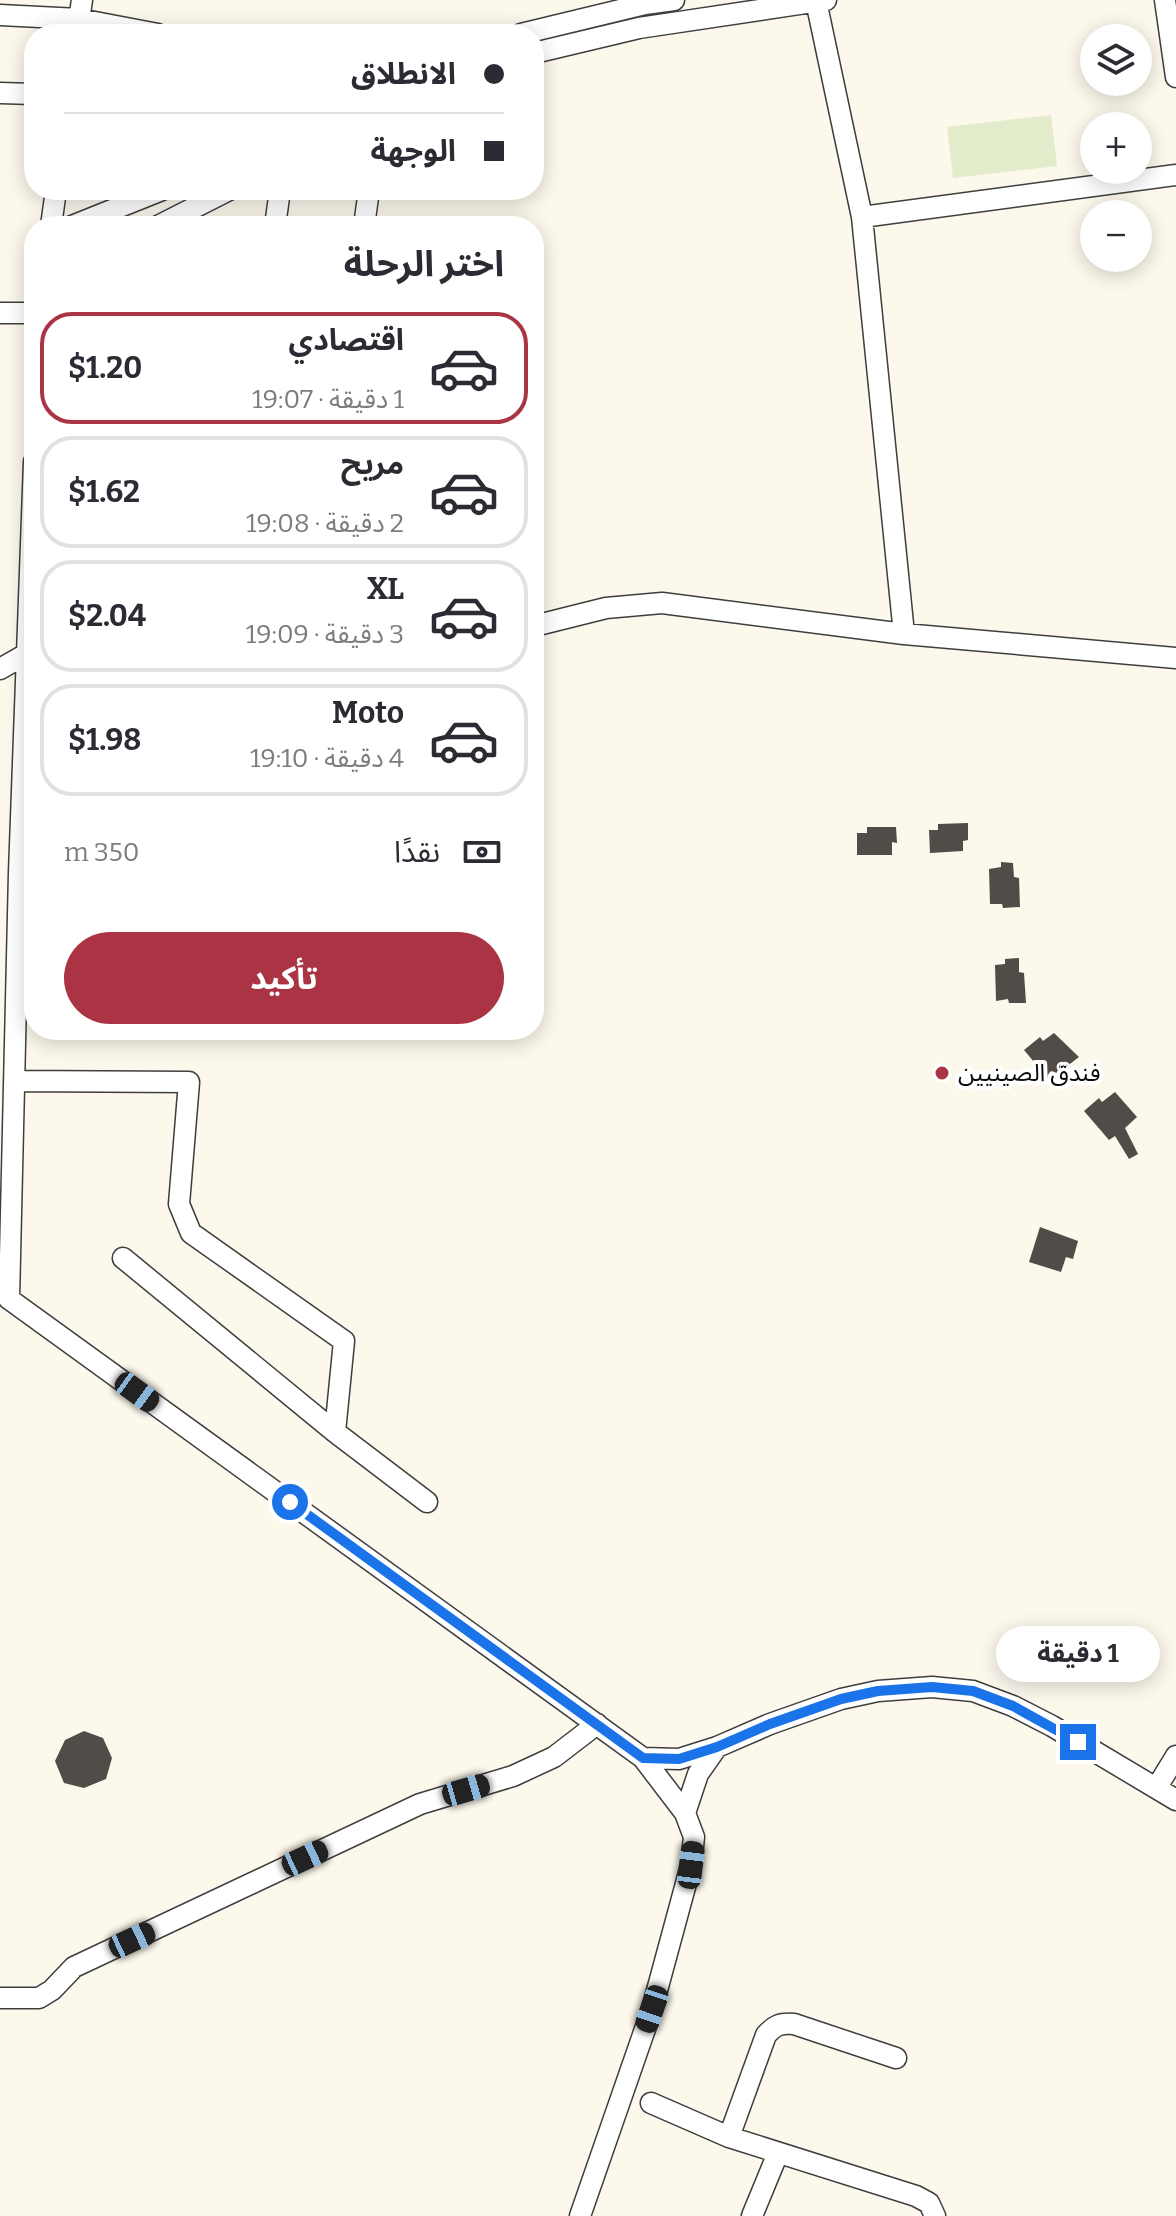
<!DOCTYPE html>
<html lang="ar">
<head>
<meta charset="utf-8">
<style>
	:root { --surface:#fff; --page:#f2f2f3; --text:#2b2b33; --muted:#7c7c81; --line:#e1e1e2; --accent:#aa3443 }
	body { margin:0; font-family:Bitter,"Noto Sans Arabic",serif; background:var(--page); color:var(--text); direction:rtl; height:100vh; display:flex; flex-direction:column; font-size:30px; white-space:nowrap }
	* { box-sizing:border-box; margin:0 }
	p { font-size:26px; color:var(--muted) }
	.icon { flex:none; width:44px; height:44px; fill:none; stroke:currentColor; stroke-width:2; stroke-linecap:round; stroke-linejoin:round }
	.map { position:relative; flex:1; overflow:hidden; direction:ltr }
	.details { position:absolute; left:24px; top:216px; width:520px; height:824px; display:flex; flex-direction:column; background:var(--surface); border-radius:32px; box-shadow:0 4px 20px #0003; direction:rtl }
	.details>* { flex:none }
	.guide { position:absolute; left:24px; top:24px; width:520px; height:176px; border-radius:32px; box-shadow:0 4px 20px #0003; direction:rtl; display:grid; align-content:center; height:176px; padding:0 40px; background:var(--surface) }
	.fabs { position:absolute; left:1080px; top:24px; display:grid; gap:16px }
	.fabs a { display:grid; place-items:center; width:72px; height:72px; border-radius:50%; background:var(--surface); box-shadow:0 4px 20px #0003; font-size:40px }
	.end { position:absolute; width:36px; height:36px; margin:-18px; border:10px solid #1a73e8; background:#fff; box-shadow:0 0 0 4px #fff }
	.from { border-radius:50% }
	.bubble { position:absolute; height:56px; border-radius:28px; background:var(--surface); box-shadow:0 4px 20px #0003; font-size:26px; font-weight:700; line-height:56px; text-align:center; direction:rtl }
	.car { position:absolute; width:24px; height:48px; margin:-24px -12px; border-radius:10px; box-shadow:0 0 6px 2px #0007; background:linear-gradient(#222 24%,#8ab4d8 0 40%,#222 0 76%,#8ab4d8 0 86%,#222 0) }
	.guide b { display:flex; align-items:center; gap:28px; height:76px; font-size:30px }
	.guide b+b { border-top:2px solid var(--line) }
	.guide i { width:20px; height:20px; background:var(--text) }
	ul { padding:0; list-style:none }
	li { display:flex; align-items:center; gap:24px; height:112px; margin:0 16px 12px; padding:0 24px; border:4px solid var(--line); border-radius:32px }
	li div { flex:1 }
	li b { display:block; font-size:30px }
	li em { font-style:normal; font-weight:700 }
	li.current { border-color:var(--accent) }
	li>.icon { width:72px; height:72px; stroke-width:1.5 }
	h2 { padding:0 40px; font-size:36px; line-height:96px }
	.pay { display:flex; align-items:center; gap:20px; height:88px; padding:0 40px; font-size:30px }
	.pay p { margin-inline-start:auto }
	.primary-button { display:flex; gap:16px; margin-top:auto; padding:16px 40px }
	.primary-button a { flex:1; height:92px; border-radius:48px; background:var(--accent); color:#fff; font-size:32px; font-weight:700; line-height:92px; text-align:center }
	.map>svg:first-child { display:block }
	.pitch { fill:#e2ebca }
	.building { fill:#524c49 }
	.lines { fill:none; stroke-linecap:round; stroke-linejoin:round }
	.lane-casing { stroke:#3e3e3e; stroke-width:13 }
	.street-casing { stroke:#3e3e3e; stroke-width:23 }
	.lane { stroke:#fff; stroke-width:10 }
	.street { stroke:#fff; stroke-width:20 }
	.route { stroke:#1a73e8; stroke-width:10 }
	.poi-dot { fill:#aa3443; stroke:#fff; stroke-width:3 }
	.labels { text-anchor:middle; stroke-width:8; stroke-linejoin:round; paint-order:stroke }
	.poi-label { font-size:24px; fill:#0b0b0b; stroke:#fff; text-anchor:start }
</style>
</head>
<body>
<div class="map">
<svg width="1176" height="2216" viewBox="0 0 1176 2216">
	<rect width="100%" height="100%" fill="#fdf8ec"/>
	<path class="pitch" d="M1051 115 1057 166 953 178 947 127Z"/>
	<path class="building" d="M968 823V840L963 841V851L930 853 929 830H938V824Z
		M867 827H896L897 843 892 842V855H857V833H867Z
		M1001 862 1013 863 1014 877 1019 878 1020 907 1003 908 1002 904H990L989 869 1001 867Z
		M1019 958V972L1024 973 1026 1003H1009L1008 999 996 1001 995 965 1005 964V959Z
		M1054 1033 1079 1057 1066 1067 1069 1072 1059 1080 1055 1076 1049 1080 1024 1050 1040 1037 1043 1041Z
		M1115 1092 1137 1117 1125 1128 1138 1154 1129 1159 1115 1136 1109 1140 1084 1111 1099 1098 1102 1102Z
		M1040 1227 1078 1241 1073 1259 1066 1257 1061 1272 1029 1262Z
		M84 1731 103 1738 112 1758 106 1779 84 1788 64 1783 55 1761 65 1740Z"/>
	<g class="lines">
		<defs>
			<path id="lane" d="M18 962H34"/>
			<path id="street" d="M1165 0 1176 77
				M816 1 862 217 904 634
				M0 15 79 19 158 34
				M77 34 82 0
				M521 34 645 4 674 0
				M534 53 639 28 826 0
				M0 93 34 94
				M862 217 1176 175
				M51 226 56 190
				M72 226 162 190
				M158 226 229 190
				M275 226 280 190
				M364 226 369 190
				M0 313H34
				M534 626 606 608 662 603 904 634 1176 658
				M0 669 28 653
				M14 1081 189 1082 179 1204 191 1233 344 1341 335 1432
				M123 1258 335 1432 427 1502
				M9 1299 643 1758 685 1813 694 1837 691 1865 652 2009 580 2216
				M9 1299 19 873 34 462
				M643 1758 679 1759 717 1747 770 1724 841 1699 878 1691 932 1687 973 1691 1013 1706 1052 1726 1176 1800
				M1157 1787 1176 1756
				M685 1813 698 1774 717 1747
				M0 1998H39L52 1990 74 1967 420 1804 513 1776 554 1757 597 1724
				M651 2103 729 2137 916 2196 929 2203 935 2216
				M729 2137 766 2035C775 2025 780 2023 794 2024L896 2058
				M752 2216 778 2153"/>
		</defs>
		<use href="#lane" class="lane-casing"/>
		<use href="#street" class="street-casing"/>
		<use href="#lane" class="lane"/>
		<use href="#street" class="street"/>
	</g>
	<g class="lines">
		<path class="route" d="M290 1502 643 1758 679 1759 717 1747 770 1724 841 1699 878 1691 932 1687 973 1691 1013 1706 1078 1742"/>
	</g>
	<circle class="poi-dot" cx="942" cy="1073" r="8"/>
	<g class="labels">
		<g class="poi-label">
			<text x="958" y="1081">فندق الصينيين</text>
		</g>
	</g>
</svg>
<div class="fabs">
<a><svg class="icon" aria-label="layers" viewBox="0 0 24 24"><path d="M12 4l9 5-9 5-9-5zM3 14l9 5 9-5"/></svg></a>
<a>+</a>
<a>−</a>
</div>
<i class="end from" style="left:290px;top:1502px"></i>
<i class="end" style="left:1078px;top:1742px"></i>
<div class="bubble" style="left:996px;top:1626px;width:164px">1 دقيقة</div>
<i class="car" style="left:137px;top:1392px;rotate:126deg"></i>
<i class="car" style="left:466px;top:1790px;rotate:74deg"></i>
<i class="car" style="left:305px;top:1858px;rotate:65deg"></i>
<i class="car" style="left:691px;top:1865px;rotate:7deg"></i>
<i class="car" style="left:132px;top:1940px;rotate:65deg"></i>
<i class="car" style="left:652px;top:2009px;rotate:199deg"></i>
<div class="guide">
<b><i class="from"></i>الانطلاق</b>
<b><i></i>الوجهة</b>
</div>
<section class="details">
<h2>اختر الرحلة</h2>
<ul>
<li class="current"><svg class="icon" aria-label="car" viewBox="0 0 24 24"><path d="M5 17H2v-5l4-1 3-4h7l3 4 3 1v5h-3M9 17h6M6 11h13"/><circle cx="7" cy="17" r="2"/><circle cx="17" cy="17" r="2"/></svg><div><b>اقتصادي</b><p>1 دقيقة · 19:07</p></div><em>$1.20</em></li>
<li><svg class="icon" aria-label="car" viewBox="0 0 24 24"><path d="M5 17H2v-5l4-1 3-4h7l3 4 3 1v5h-3M9 17h6M6 11h13"/><circle cx="7" cy="17" r="2"/><circle cx="17" cy="17" r="2"/></svg><div><b>مريح</b><p>2 دقيقة · 19:08</p></div><em>$1.62</em></li>
<li><svg class="icon" aria-label="car" viewBox="0 0 24 24"><path d="M5 17H2v-5l4-1 3-4h7l3 4 3 1v5h-3M9 17h6M6 11h13"/><circle cx="7" cy="17" r="2"/><circle cx="17" cy="17" r="2"/></svg><div><b>XL</b><p>3 دقيقة · 19:09</p></div><em>$2.04</em></li>
<li><svg class="icon" aria-label="car" viewBox="0 0 24 24"><path d="M5 17H2v-5l4-1 3-4h7l3 4 3 1v5h-3M9 17h6M6 11h13"/><circle cx="7" cy="17" r="2"/><circle cx="17" cy="17" r="2"/></svg><div><b>Moto</b><p>4 دقيقة · 19:10</p></div><em>$1.98</em></li>
</ul>
<div class="pay"><svg class="icon" aria-label="cash" viewBox="0 0 24 24"><path d="M3 7h18v10H3z"/><circle cx="12" cy="12" r="2"/></svg>نقدًا<p>350 m</p></div>
<div class="primary-button"><a>تأكيد</a></div>
</section>
</div>
</body>
</html>
